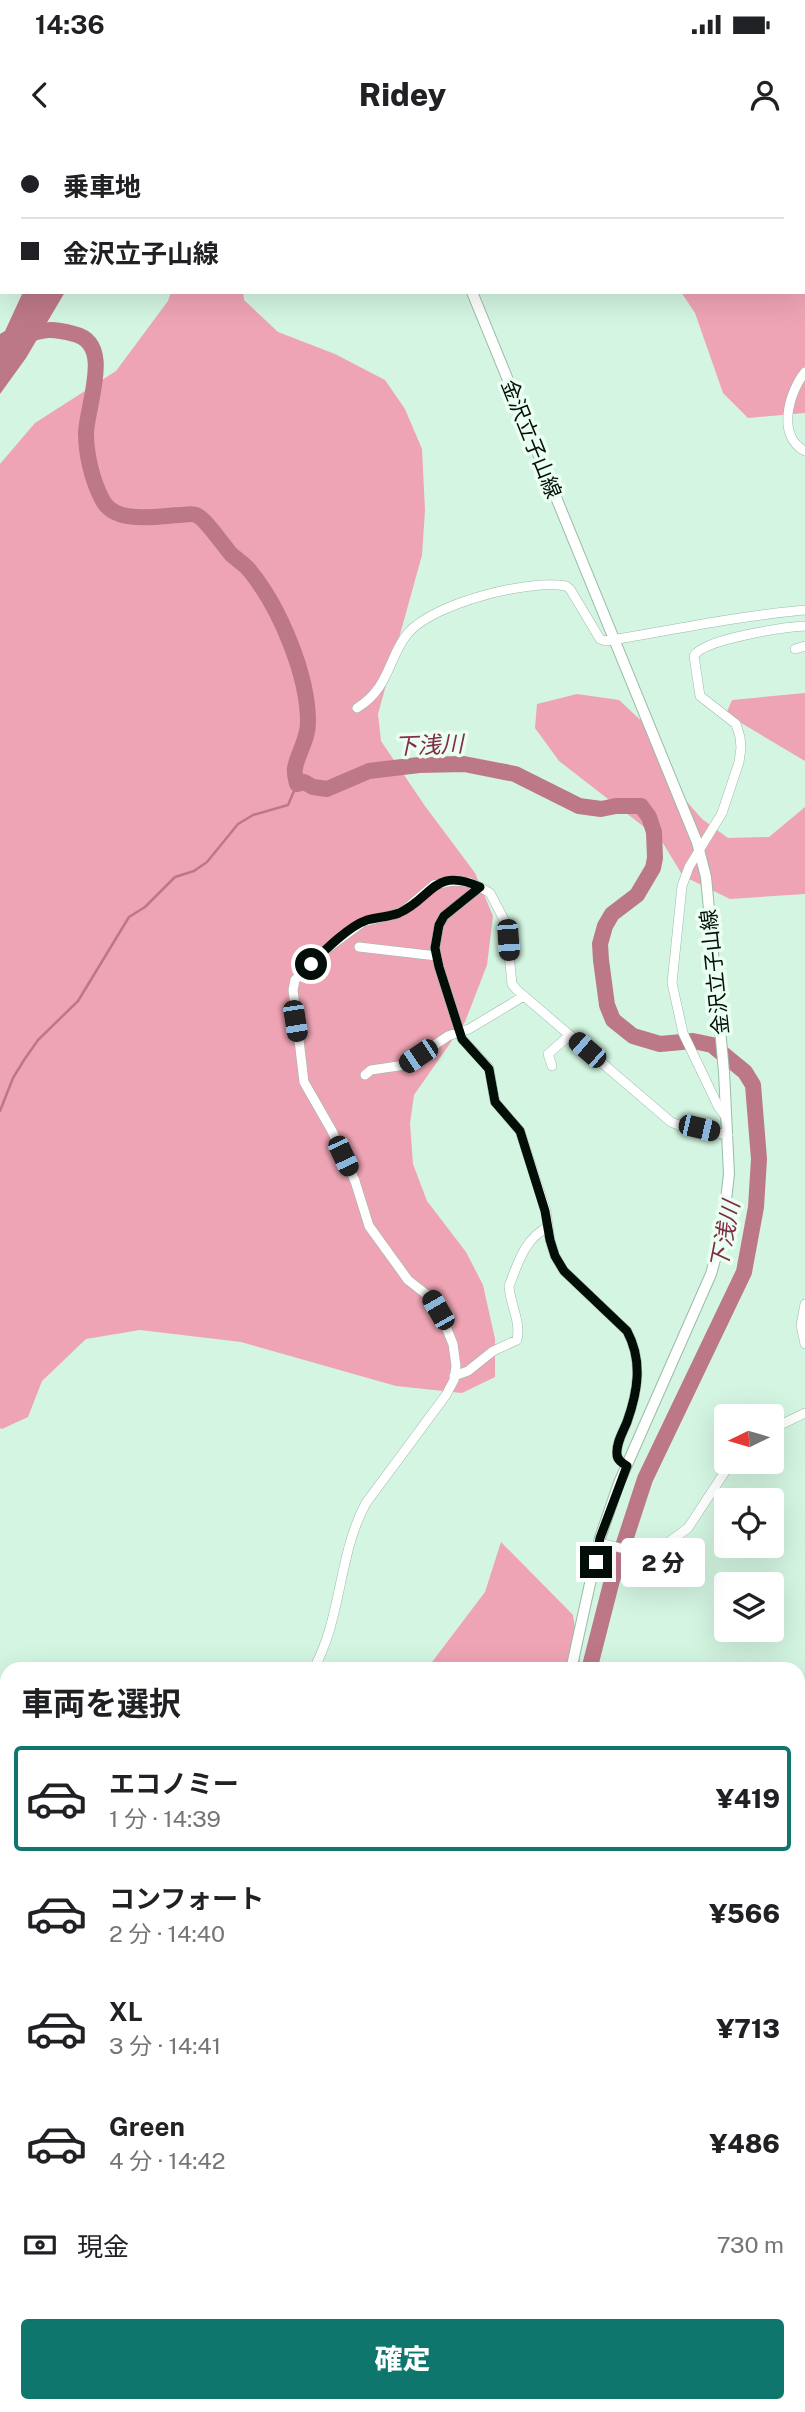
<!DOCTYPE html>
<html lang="ja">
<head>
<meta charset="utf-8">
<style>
	:root { --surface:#fff; --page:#f2f2f2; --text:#202124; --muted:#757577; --line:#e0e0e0; --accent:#0f766e }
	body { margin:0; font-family:"Public Sans","Noto Sans JP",sans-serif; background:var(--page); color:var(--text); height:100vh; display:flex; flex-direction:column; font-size:26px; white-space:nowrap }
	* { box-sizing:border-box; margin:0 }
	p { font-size:23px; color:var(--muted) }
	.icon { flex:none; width:38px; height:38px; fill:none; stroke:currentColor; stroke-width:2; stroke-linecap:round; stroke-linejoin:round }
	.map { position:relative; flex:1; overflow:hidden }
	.side { position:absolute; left:0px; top:1522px; width:805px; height:751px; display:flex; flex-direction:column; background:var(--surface); border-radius:21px 21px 0 0; box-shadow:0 7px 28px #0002 }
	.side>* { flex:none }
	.hud { position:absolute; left:0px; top:0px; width:805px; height:154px; box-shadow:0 7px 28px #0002; display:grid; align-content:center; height:154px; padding:0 21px; background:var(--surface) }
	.needle { width:46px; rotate:265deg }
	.controls { position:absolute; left:714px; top:1264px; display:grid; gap:14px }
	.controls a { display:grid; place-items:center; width:70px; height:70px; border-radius:7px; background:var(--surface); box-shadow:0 7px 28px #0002; font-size:35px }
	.end { position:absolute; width:32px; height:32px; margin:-16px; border:9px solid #040e08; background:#fff; box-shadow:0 0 0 4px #fff }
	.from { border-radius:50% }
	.bubble { position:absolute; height:49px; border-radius:7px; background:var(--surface); box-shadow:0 7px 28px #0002; font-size:23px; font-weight:800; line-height:49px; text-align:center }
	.car { position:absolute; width:21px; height:42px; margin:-21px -10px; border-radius:9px; box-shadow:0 0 5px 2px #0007; background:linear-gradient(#222 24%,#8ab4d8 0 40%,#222 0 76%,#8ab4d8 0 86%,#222 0) }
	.hud b { display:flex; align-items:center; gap:24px; height:66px; font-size:26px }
	.hud b+b { border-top:2px solid var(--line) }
	.hud i { width:18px; height:18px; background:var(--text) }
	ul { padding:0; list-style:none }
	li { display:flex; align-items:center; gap:21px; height:105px; margin:0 14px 10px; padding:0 7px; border:4px solid transparent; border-radius:7px }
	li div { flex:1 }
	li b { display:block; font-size:26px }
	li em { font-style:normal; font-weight:800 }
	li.on { border-color:var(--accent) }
	li>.icon { width:63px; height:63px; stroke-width:1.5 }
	h2 { padding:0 21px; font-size:32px; line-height:84px }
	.pay { display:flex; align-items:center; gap:18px; height:77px; padding:0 21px; font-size:26px }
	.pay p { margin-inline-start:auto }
	.action { display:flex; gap:14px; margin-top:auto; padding:14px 21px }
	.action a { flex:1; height:80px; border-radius:7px; background:var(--accent); color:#fff; font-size:28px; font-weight:800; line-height:80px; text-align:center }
	.status { display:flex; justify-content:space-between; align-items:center; height:49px; padding:0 35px; background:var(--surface); direction:ltr }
	.status svg { height:19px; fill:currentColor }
	header { display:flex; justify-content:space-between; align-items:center; height:91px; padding:0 21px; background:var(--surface); font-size:32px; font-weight:800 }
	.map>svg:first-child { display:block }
	.forest { fill:#eea4b4 }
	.water { fill:#bd7888 }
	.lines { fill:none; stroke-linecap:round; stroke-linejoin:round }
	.stream { stroke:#bd7888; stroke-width:2.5 }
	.river { stroke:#bd7888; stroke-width:16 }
	.minor-casing { stroke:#9abba8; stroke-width:10 }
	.tertiary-casing { stroke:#9abba8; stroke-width:12 }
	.minor { stroke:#fff; stroke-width:9 }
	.tertiary { stroke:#fff; stroke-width:10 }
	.route { stroke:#040e08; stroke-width:9 }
	.labels { text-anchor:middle; stroke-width:7; stroke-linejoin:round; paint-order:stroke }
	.street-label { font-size:21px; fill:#040e08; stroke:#eafff2 }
	.water-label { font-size:23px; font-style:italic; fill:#822d47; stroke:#eafff2 }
</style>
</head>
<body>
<div class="status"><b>14:36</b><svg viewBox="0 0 49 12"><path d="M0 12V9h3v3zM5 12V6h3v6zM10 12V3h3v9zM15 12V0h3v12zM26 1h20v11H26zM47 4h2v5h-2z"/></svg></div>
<header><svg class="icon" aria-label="back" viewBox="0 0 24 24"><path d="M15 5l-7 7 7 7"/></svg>Ridey<svg class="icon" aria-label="person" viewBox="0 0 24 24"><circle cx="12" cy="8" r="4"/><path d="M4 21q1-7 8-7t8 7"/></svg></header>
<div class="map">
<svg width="805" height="2272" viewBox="0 0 805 2272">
	<rect width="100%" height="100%" fill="#d3f5e1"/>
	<path class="forest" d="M492 0H805V273L748 278 723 253 695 173 681 152H803V2Z
		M171 152H243L244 160 278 192 335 214 385 240 405 269 422 309 425 370 422 415 378 574 381 601 425 666 475 733 493 776 487 825 465 882 414 955 410 983 413 1024 427 1061 466 1112 483 1145 495 1199V1237L462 1253 396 1246 241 1202 140 1190 86 1199 42 1241 28 1277 2 1289 0 1288V324L35 283 116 231 168 161Z
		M805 553V621L726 574 732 560Z
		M577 554 619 560 649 588 675 648 702 679 728 698 769 697 805 667V754L730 759 683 736 661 700 559 621 535 588 537 564Z
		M501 1402 573 1475 581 1529 426 1530 485 1452Z
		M798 1966 805 1971V2079L798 2077Z
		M104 2266H208L196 2272H96Z"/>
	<path class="water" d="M23 152H65L26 218 0 254V194L5 191Z"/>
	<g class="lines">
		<path class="stream" d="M0 971 13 938 24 920 38 900 78 861 129 777 145 767 175 737 194 731 207 722 238 684 253 675 288 665 297 644"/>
		<path class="river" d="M23 196C46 189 51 188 74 194 114 203 87 264 86 293 86 314 92 340 102 359 114 385 157 376 180 375 184 375 192 373 196 375 205 378 223 405 231 414 237 420 245 424 250 431 280 468 308 535 308 582 308 600 298 612 295 628 294 633 296 639 297 644L304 642 313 647 327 649 369 631 419 625 464 624 515 634 579 666 601 669 616 666H641L649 677 654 692 655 718 653 728 637 755 612 774 605 786 600 804 601 820 607 865 613 880 633 896 660 904 693 901 712 905 745 932 753 945 759 1019 756 1067 744 1132 645 1339 612 1440 589 1530
			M597 2266 598 2272"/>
		<defs>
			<path id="minor" d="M803 142 805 145
				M805 232C789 252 776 296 805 311
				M795 509 805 506
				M357 568C390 548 388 517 408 493 434 463 529 439 566 446L570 449 600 499 606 501C672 490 738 476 805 470
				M480 747 444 776 439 785 435 808 439 827 462 899 489 928 495 962 520 991 546 1071 550 1100 555 1116 564 1131 627 1191C643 1221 638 1251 627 1282 623 1292 616 1303 617 1314 617 1320 622 1322 627 1326
				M359 807 437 816
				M552 926 548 914 570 895
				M365 935 371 930 405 925 448 896 469 889 524 856
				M726 977 718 966 683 893 672 843 682 746 689 727 722 673 739 622 741 608 740 597 736 584 700 556 694 516C703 499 785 487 805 486
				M805 1164 801 1185 805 1204
				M454 1236 468 1231 493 1211 517 1200C521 1180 510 1165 509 1146 518 1123 525 1098 548 1087
				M772 1289 805 1273
				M600 1403 641 1413H654L688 1388 732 1321
				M313 1530C342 1479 338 1414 366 1363L446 1255 454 1240 456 1226 453 1204 444 1182 431 1158 408 1140 369 1086 355 1041 332 991 304 942 293 850 295 840 328 808 363 782 396 774 406 769 434 745 452 741 469 742 480 747 490 753 499 770 506 784 512 844 517 850 671 982 681 986 728 995
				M0 1737 7 1741
				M798 1854 805 1858
				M453 2266 461 2272
				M61 2272 63 2266"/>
			<path id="tertiary" d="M410 0 411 2
				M472 152 697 702 706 737 724 932 729 1034 722 1094 711 1134 619 1343 600 1398 571 1530
				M390 2272 392 2266"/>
		</defs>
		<use href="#minor" class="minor-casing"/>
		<use href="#tertiary" class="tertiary-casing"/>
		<use href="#minor" class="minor"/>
		<use href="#tertiary" class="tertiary"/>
	</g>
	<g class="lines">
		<path class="route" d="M311 824C325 810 349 786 367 780 377 777 389 777 399 773 433 758 433 726 480 747L444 776 439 785 435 808 439 827 462 899 489 929 495 962 520 991 545 1071 550 1100 555 1116 564 1131 627 1191C643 1221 638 1251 627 1282 623 1292 616 1303 617 1314 617 1320 622 1323 627 1326L600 1398 596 1422"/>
	</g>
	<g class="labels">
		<g class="street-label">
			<text transform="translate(531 299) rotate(68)" y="7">金沢立子山線</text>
			<text transform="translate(715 832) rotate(-96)" y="7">金沢立子山線</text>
		</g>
		<g class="water-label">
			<text transform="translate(429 605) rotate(-2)" y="8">下浅川</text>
			<text transform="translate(725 1095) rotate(-79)" y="8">下浅川</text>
		</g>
	</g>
</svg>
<div class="controls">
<a><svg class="needle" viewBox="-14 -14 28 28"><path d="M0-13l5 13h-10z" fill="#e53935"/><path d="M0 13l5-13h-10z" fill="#757577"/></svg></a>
<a><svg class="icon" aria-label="locate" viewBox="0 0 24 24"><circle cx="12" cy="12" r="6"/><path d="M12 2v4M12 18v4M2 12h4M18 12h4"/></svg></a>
<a><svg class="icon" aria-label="layers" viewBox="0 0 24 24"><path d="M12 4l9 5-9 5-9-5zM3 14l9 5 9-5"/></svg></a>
</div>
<i class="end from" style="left:311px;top:824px"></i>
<i class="end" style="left:596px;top:1422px"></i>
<div class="bubble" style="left:621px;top:1398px;width:84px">2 分</div>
<i class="car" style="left:508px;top:800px;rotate:176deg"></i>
<i class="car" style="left:295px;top:881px;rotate:171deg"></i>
<i class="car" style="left:587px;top:910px;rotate:311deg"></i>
<i class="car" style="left:418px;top:916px;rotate:236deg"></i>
<i class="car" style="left:699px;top:988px;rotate:103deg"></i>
<i class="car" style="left:343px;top:1016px;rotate:155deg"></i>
<i class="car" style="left:438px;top:1170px;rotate:330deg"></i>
<div class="hud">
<b><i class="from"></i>乗車地</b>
<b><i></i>金沢立子山線</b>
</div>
<section class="side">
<h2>車両を選択</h2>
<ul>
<li class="on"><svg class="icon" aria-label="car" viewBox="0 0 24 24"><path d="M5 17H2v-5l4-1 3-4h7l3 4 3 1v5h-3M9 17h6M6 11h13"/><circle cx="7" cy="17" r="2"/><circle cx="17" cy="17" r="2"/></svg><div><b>エコノミー</b><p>1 分 · 14:39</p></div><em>¥419</em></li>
<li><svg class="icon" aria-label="car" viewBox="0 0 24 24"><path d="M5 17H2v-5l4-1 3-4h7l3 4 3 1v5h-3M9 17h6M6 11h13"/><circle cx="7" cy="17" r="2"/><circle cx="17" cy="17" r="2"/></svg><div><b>コンフォート</b><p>2 分 · 14:40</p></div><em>¥566</em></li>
<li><svg class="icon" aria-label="car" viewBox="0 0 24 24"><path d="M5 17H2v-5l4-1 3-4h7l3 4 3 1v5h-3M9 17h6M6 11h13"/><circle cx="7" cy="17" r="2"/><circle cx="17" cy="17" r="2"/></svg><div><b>XL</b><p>3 分 · 14:41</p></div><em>¥713</em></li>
<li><svg class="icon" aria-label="car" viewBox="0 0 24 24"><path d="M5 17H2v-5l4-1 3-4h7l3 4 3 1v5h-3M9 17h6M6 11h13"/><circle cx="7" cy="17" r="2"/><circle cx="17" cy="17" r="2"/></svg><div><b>Green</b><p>4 分 · 14:42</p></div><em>¥486</em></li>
</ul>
<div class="pay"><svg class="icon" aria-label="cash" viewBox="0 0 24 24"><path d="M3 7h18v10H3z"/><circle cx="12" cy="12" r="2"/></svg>現金<p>730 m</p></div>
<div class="action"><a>確定</a></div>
</section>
</div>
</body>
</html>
